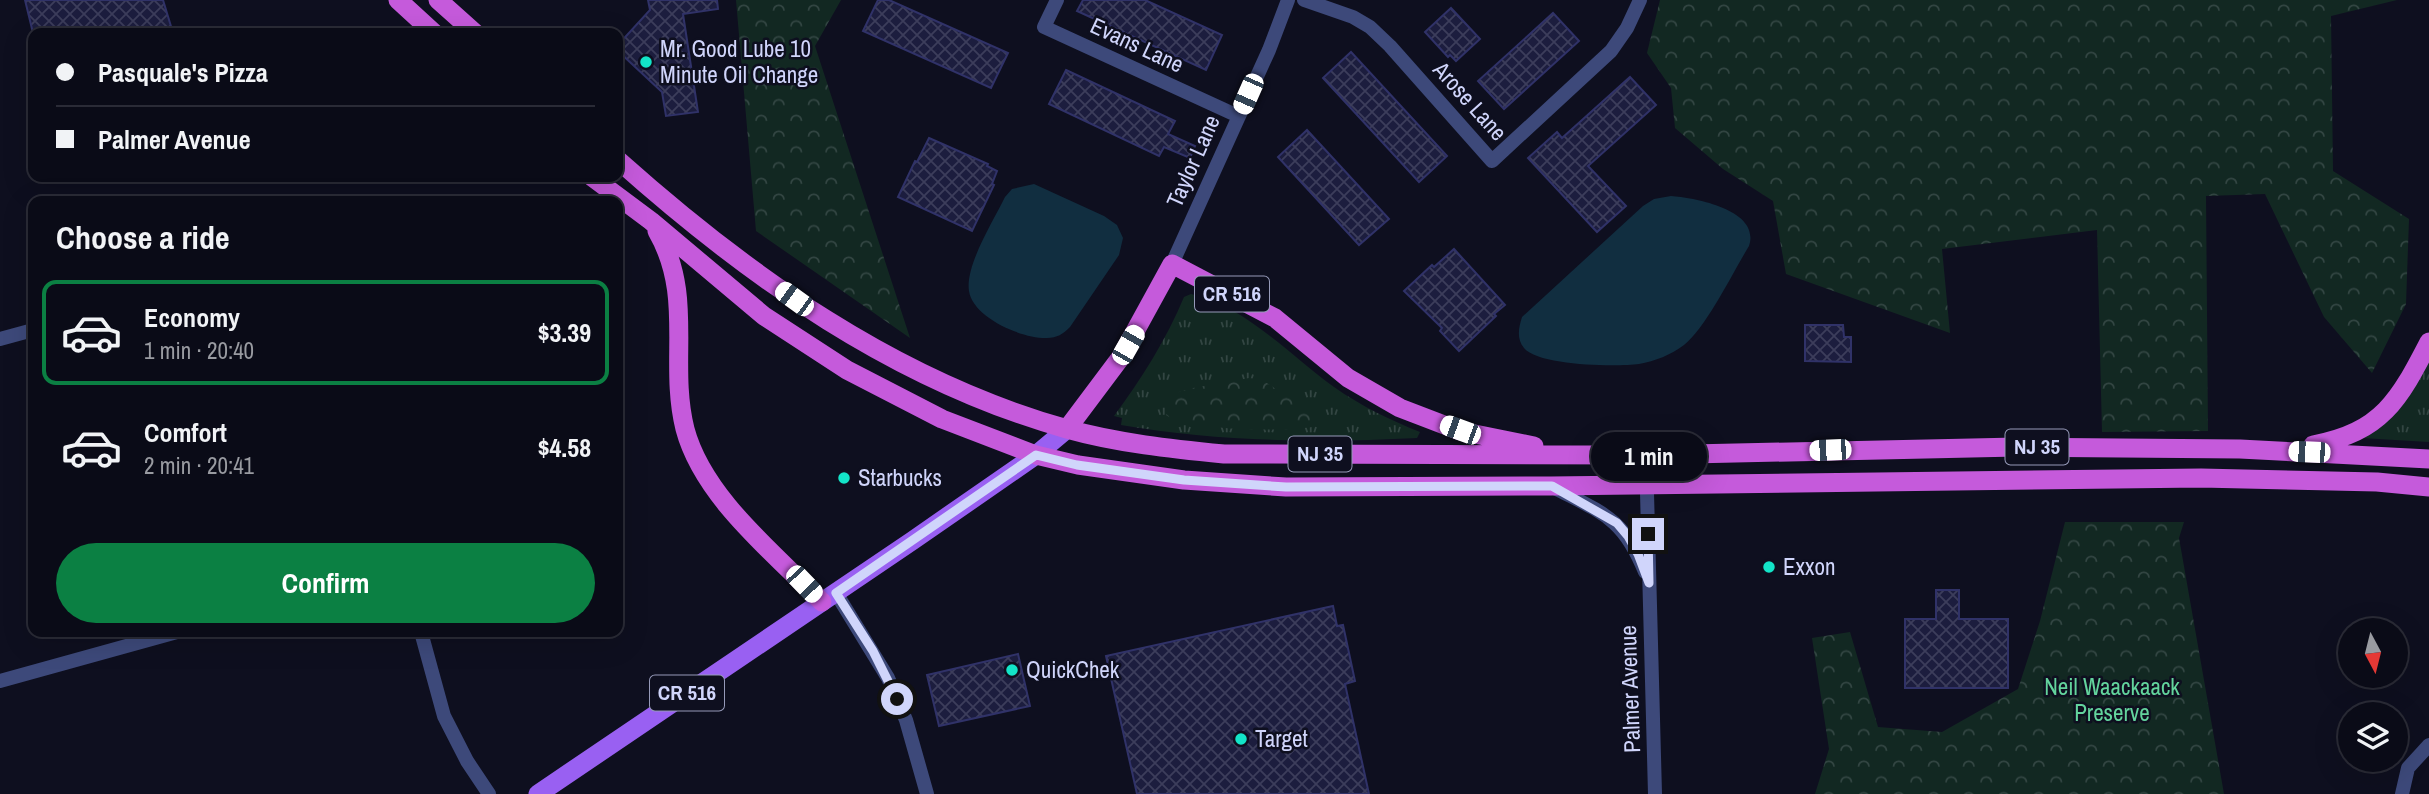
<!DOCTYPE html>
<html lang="en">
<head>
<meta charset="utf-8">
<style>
	:root { --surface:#0a0b17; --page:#181924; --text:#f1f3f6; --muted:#999ba1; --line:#2a2b36; --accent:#0b8043 }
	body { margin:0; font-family:"Archivo Narrow",sans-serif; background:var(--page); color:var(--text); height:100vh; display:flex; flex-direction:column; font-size:26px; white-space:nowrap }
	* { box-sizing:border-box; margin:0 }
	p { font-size:23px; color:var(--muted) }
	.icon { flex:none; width:38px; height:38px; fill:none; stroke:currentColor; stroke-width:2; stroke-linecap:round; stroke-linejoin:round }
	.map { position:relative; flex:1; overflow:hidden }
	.side { position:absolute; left:28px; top:196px; width:595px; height:441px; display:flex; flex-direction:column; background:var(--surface); border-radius:14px; box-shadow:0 7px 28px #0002,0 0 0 2px var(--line) }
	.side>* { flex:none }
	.hud { position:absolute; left:28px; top:28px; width:595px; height:154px; border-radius:14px; box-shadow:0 7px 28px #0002,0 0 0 2px var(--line); display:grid; align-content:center; height:154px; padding:0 28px; background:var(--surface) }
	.needle { width:46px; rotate:173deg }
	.fabs { position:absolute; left:2338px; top:618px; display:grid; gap:14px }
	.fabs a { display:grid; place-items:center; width:70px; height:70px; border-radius:50%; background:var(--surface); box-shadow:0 7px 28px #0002,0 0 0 2px var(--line); font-size:35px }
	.end { position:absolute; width:32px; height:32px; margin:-16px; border:9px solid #d0d5fb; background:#111; box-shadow:0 0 0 4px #111 }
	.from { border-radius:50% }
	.bubble { position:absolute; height:49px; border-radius:24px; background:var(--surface); box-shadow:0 7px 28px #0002,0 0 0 2px var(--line); font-size:23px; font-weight:700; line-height:49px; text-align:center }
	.car { position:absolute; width:21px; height:42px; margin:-21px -10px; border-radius:9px; box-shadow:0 0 5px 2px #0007; background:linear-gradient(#fff 24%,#345 0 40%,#fff 0 76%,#345 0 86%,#fff 0) }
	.hud b { display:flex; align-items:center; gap:24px; height:66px; font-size:26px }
	.hud b+b { border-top:2px solid var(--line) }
	.hud i { width:18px; height:18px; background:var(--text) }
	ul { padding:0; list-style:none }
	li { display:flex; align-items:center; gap:21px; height:105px; margin:0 14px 10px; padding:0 14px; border:4px solid transparent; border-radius:14px }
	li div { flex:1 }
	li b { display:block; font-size:26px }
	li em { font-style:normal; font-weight:700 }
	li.selected { border-color:var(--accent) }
	li>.icon { width:63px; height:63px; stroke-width:1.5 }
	h2 { padding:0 28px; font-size:32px; line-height:84px }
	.cta { display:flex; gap:14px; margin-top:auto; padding:14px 28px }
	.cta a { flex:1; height:80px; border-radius:42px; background:var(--accent); color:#fff; font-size:28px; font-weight:700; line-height:80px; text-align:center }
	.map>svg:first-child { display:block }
	.grass { fill:url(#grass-tufts) }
	.forest { fill:url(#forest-crowns) }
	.water { fill:#112e40 }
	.building { fill:url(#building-cross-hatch); stroke:#303268; stroke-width:2 }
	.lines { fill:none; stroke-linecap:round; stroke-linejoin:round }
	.minor { stroke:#3d497a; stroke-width:14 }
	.tertiary { stroke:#3d497a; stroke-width:14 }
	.primary { stroke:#9960f2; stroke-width:19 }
	.trunk { stroke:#c55adb; stroke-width:19 }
	.route { stroke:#d0d5fb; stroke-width:9 }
	.poi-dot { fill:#13e4c8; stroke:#0e0f1f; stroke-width:2.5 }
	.labels { text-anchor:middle; stroke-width:5; stroke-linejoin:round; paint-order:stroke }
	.shield { fill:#0e0f1f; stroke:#969ab9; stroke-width:2 }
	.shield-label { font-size:21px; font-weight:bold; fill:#d0d5fb }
	.street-label { font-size:23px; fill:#d0d5fb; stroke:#0e0f1f }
	.poi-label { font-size:23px; fill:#d0d5fb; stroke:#0e0f1f; text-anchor:start }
	.park-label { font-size:23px; fill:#63d49d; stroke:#0e0f1f }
</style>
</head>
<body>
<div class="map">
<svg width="2429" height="794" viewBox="0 0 2429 794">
	<defs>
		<pattern id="grass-tufts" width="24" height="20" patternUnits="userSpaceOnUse" patternTransform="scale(1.75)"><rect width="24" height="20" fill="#122822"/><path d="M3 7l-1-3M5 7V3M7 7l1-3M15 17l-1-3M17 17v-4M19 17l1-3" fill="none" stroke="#334643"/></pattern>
		<pattern id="forest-crowns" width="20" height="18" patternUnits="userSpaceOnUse" patternTransform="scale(1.75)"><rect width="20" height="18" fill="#122822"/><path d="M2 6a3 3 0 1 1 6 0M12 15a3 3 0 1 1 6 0" fill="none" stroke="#334643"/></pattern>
		<pattern id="building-cross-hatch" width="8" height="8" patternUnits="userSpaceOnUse" patternTransform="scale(1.75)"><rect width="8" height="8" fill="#1c1d3e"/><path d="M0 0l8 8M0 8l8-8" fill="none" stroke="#3c3d5b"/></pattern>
	</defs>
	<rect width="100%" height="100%" fill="#0e0f1f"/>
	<path class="grass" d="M1191 294C1244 305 1292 357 1334 387 1361 406 1390 420 1420 432L1417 438C1318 443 1219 442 1121 425L1122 418 1114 416C1142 378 1166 340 1184 297Z
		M2429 358V442L2362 438Z"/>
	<path class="forest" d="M736 0H841L815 46 910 338 756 231Z
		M1660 0H2397L2331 16 2333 171 2409 219 2406 304 2372 373 2324 317 2265 194 2206 196 2208 431 2102 432 2097 230 1942 249 1950 333 1786 274 1773 201 1723 169 1675 128 1671 88 1647 53Z
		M1249 378C1268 380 1269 386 1284 394 1298 402 1311 405 1322 418L1321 425C1296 433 1185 431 1166 415L1165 402 1169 395 1193 388Z
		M2065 522H2184L2179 538 2224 794H1815L1829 749 1812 638 1850 632 1878 727 1942 732 2018 689 2040 621Z"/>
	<path class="water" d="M1034 184 1104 216 1117 225 1123 238 1119 255 1070 327C1063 334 1057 338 1047 338 1023 339 973 318 969 291 965 265 994 220 1005 197L1012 189Z
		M1671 196C1696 198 1761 210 1749 246 1733 272 1706 328 1684 345 1671 355 1655 361 1639 364 1616 367 1539 366 1524 348 1516 338 1519 327 1522 317L1643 206 1654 199Z"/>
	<path class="building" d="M25 0H163L173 33H33Z
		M648 0H717L718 9 683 14 698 112 666 116 662 92 618 51V45L650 10Z
		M878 0H889L1008 53 991 88 863 31Z
		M1083 0H1145L1222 35 1206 70 1077 11Z
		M1451 8 1480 39 1456 61 1450 55 1448 57 1425 32Z
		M1553 13 1579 41 1504 109 1478 81Z
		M1351 52 1447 156 1419 182 1323 78Z
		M1066 70 1175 121 1168 134 1195 146 1190 158 1164 147 1159 156 1049 104Z
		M1630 77 1656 105 1588 166 1626 206 1597 232 1528 158 1557 132 1562 138Z
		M1307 130 1389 219 1359 245 1278 157Z
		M929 138 988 164 987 166 997 171 992 184 994 185 972 231 898 197 915 161 917 162Z
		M1454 249 1505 305 1494 314 1496 316 1459 351 1440 331 1442 328 1404 291 1432 265 1434 267Z
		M1805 325H1843L1844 337H1851V362L1805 361Z
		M1936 590H1959V619H2008V688H1905V619H1936Z
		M1333 606 1337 626 1343 625 1355 681 1345 684 1369 794H1137L1106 656Z
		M1018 654 1030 706 939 726 927 675Z"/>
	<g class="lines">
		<path class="minor" d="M1057 0 1044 27 1238 116
			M1304 0 1353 17 1370 27 1390 46 1492 161 1611 51 1627 28 1640 0
			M1172 264 1269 50 1288 0
			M0 339 33 330
			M836 593 888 678 906 720 927 794
			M421 632 444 716 467 761 489 794
			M0 681 177 632
			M2402 794 2408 768 2429 745"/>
		<path class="tertiary" d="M1646 455 1655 794
			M1553 487C1602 513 1623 517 1645 572"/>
		<path class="primary" d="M538 794 912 541 1036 455 1067 429"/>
		<path class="trunk" d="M398 0 434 33
			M438 0 475 33
			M618 160C749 277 896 381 1067 429 1117 443 1172 449 1224 454L1646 455 2017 447 2240 449 2429 459
			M592 177 651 221 764 316 847 370 942 419 1036 455 1078 465 1184 480 1286 487 1551 486 2201 478 2377 482 2429 487
			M657 231C695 297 668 361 685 429 703 497 774 553 822 602
			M1067 429 1121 357 1172 264 1275 318 1348 378 1400 408 1460 431 1534 446
			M2313 445C2382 432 2399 400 2429 342"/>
	</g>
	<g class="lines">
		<path class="route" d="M897 699 873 651 836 593 1036 455 1077 465 1184 480 1286 487 1552 486 1617 523 1628 536 1638 554 1649 583 1648 534"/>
	</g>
	<g class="poi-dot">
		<circle cx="646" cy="62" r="7"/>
		<circle cx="844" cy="478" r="7"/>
		<circle cx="1769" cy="567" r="7"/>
		<circle cx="1012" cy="670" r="7"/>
		<circle cx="1241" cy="739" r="7"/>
	</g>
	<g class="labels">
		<g class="shield">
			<rect x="1195" y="276.5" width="74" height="35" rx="5"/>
			<rect x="2005.5" y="429.5" width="63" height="35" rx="5"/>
			<rect x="1288.5" y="436.5" width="63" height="35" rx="5"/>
			<rect x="650" y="675.5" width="74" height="35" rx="5"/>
		</g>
		<g class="shield-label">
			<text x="1232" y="301">CR 516</text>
			<text x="2037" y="454">NJ 35</text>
			<text x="1320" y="461">NJ 35</text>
			<text x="687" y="700">CR 516</text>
		</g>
		<g class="street-label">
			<text transform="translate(1137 45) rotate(25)" y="8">Evans Lane</text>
			<text transform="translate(1470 101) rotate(48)" y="8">Arose Lane</text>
			<text transform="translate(1193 161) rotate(-66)" y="8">Taylor Lane</text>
			<text transform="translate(1630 689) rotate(-92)" y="8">Palmer Avenue</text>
		</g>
		<g class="poi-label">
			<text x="660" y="57">Mr. Good Lube 10<tspan x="660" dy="26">Minute Oil Change</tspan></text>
			<text x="858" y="486">Starbucks</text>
			<text x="1783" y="575">Exxon</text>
			<text x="1026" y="678">QuickChek</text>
			<text x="1255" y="747">Target</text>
		</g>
		<g class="park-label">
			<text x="2112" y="695">Neil Waackaack<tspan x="2112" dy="26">Preserve</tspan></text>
		</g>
	</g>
</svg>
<div class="fabs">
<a><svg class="needle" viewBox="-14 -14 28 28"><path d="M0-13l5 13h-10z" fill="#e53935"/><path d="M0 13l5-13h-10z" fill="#999ba1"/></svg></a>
<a><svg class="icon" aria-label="layers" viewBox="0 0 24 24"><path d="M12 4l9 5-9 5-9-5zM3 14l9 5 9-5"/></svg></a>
</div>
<i class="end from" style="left:897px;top:699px"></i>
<i class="end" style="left:1648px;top:534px"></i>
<div class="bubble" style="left:1591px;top:432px;width:116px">1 min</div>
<i class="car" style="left:1248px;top:94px;rotate:204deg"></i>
<i class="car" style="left:794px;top:299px;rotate:306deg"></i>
<i class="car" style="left:1128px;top:345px;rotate:30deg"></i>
<i class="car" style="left:1460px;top:430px;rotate:290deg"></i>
<i class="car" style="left:1830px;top:450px;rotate:268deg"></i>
<i class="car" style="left:2309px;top:452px;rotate:272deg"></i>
<i class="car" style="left:804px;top:584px;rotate:136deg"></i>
<div class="hud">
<b><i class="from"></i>Pasquale's Pizza</b>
<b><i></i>Palmer Avenue</b>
</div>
<section class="side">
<h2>Choose a ride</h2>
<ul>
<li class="selected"><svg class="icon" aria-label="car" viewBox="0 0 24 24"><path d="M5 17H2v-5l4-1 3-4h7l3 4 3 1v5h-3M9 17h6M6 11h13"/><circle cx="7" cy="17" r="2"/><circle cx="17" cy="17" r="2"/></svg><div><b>Economy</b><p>1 min · 20:40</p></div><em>$3.39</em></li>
<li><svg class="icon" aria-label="car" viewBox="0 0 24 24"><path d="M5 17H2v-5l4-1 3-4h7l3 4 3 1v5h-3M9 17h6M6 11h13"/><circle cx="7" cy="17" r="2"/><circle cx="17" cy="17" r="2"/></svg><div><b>Comfort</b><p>2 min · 20:41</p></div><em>$4.58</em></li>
</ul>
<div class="cta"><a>Confirm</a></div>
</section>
</div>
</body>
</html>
